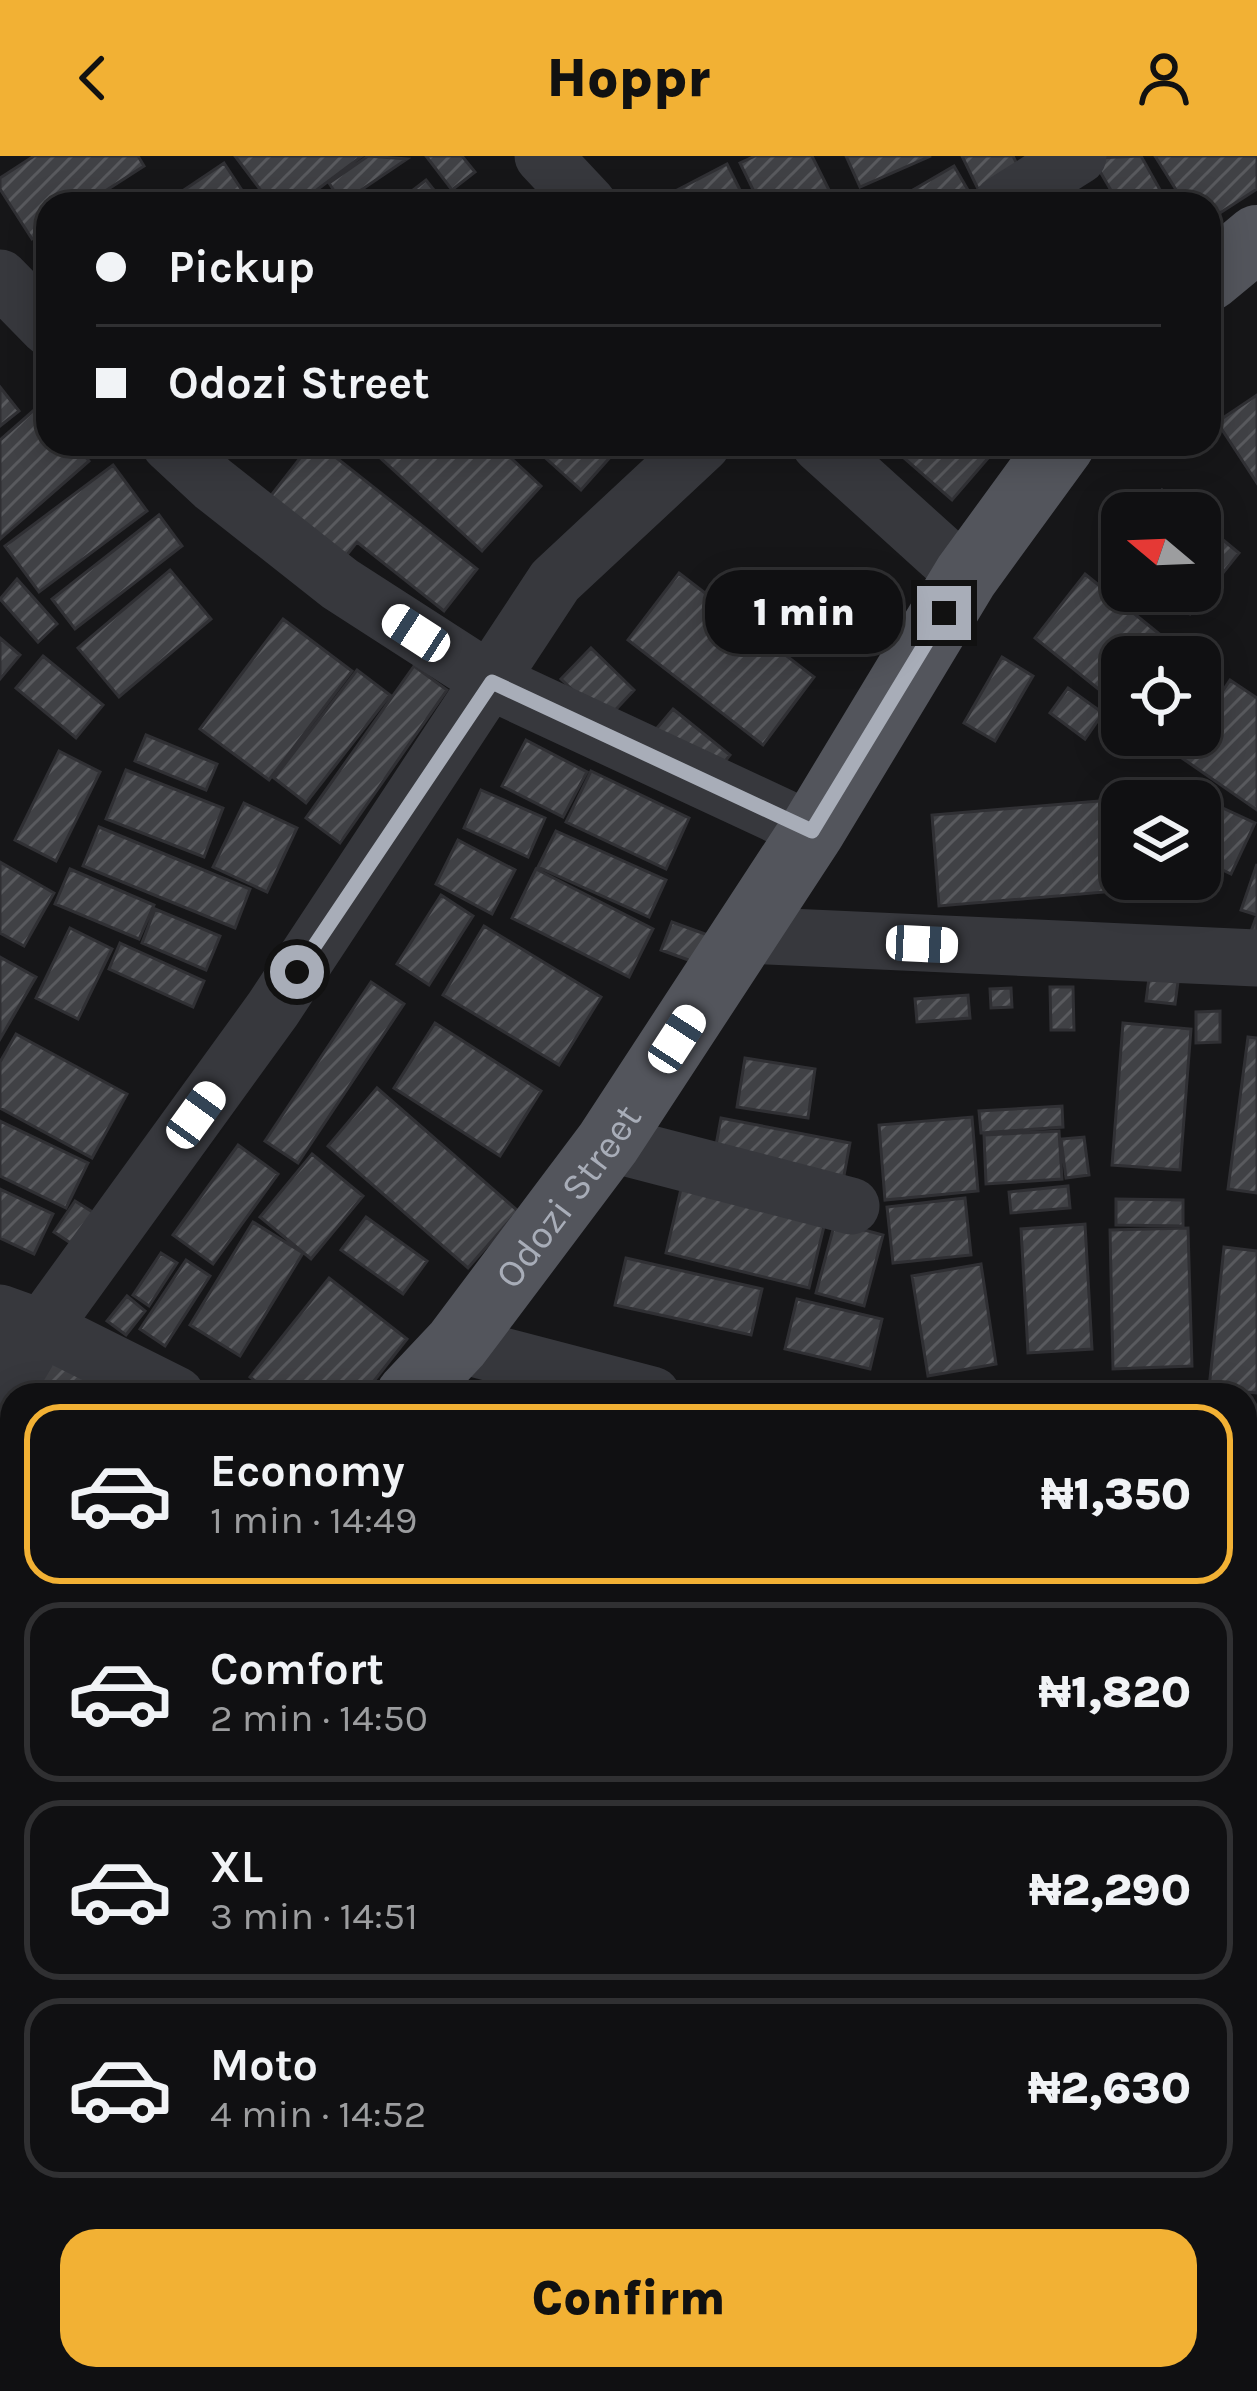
<!DOCTYPE html>
<html lang="en">
<head>
<meta charset="utf-8">
<style>
	:root { --surface:#101012; --page:#1e1e20; --text:#f1f3f6; --muted:#9c9d9f; --line:#303032; --accent:#f2b134 }
	body { margin:0; font-family:Karla,sans-serif; background:var(--page); color:var(--text); height:100vh; display:flex; flex-direction:column; font-size:45px; white-space:nowrap }
	* { box-sizing:border-box; margin:0 }
	p { font-size:39px; color:var(--muted) }
	.icon { flex:none; width:66px; height:66px; fill:none; stroke:currentColor; stroke-width:2; stroke-linecap:round; stroke-linejoin:round }
	.map { position:relative; flex:1; overflow:hidden }
	.sheet { position:absolute; left:0px; top:1227px; width:1257px; height:1008px; display:flex; flex-direction:column; background:var(--surface); border-radius:36px 36px 0 0; box-shadow:0 6px 30px #0003,0 0 0 3px var(--line) }
	.sheet>* { flex:none }
	.guide { position:absolute; left:36px; top:36px; width:1185px; height:264px; border-radius:36px; box-shadow:0 6px 30px #0003,0 0 0 3px var(--line); display:grid; align-content:center; height:264px; padding:0 60px; background:var(--surface) }
	.needle { width:78px; rotate:289deg }
	.controls { position:absolute; left:1101px; top:336px; display:grid; gap:24px }
	.controls a { display:grid; place-items:center; width:120px; height:120px; border-radius:24px; background:var(--surface); box-shadow:0 6px 30px #0003,0 0 0 3px var(--line); font-size:60px }
	.end { position:absolute; width:54px; height:54px; margin:-27px; border:15px solid #a8adb8; background:#111; box-shadow:0 0 0 6px #111 }
	.from { border-radius:50% }
	.bubble { position:absolute; height:84px; border-radius:36px; background:var(--surface); box-shadow:0 6px 30px #0003,0 0 0 3px var(--line); font-size:39px; font-weight:800; line-height:84px; text-align:center }
	.car { position:absolute; width:36px; height:72px; margin:-36px -18px; border-radius:15px; box-shadow:0 0 9px 3px #0007; background:linear-gradient(#fff 24%,#345 0 40%,#fff 0 76%,#345 0 86%,#fff 0) }
	.guide b { display:flex; align-items:center; gap:42px; height:114px; font-size:45px }
	.guide b+b { border-top:3px solid var(--line) }
	.guide i { width:30px; height:30px; background:var(--text) }
	ul { padding:21px 0 0; list-style:none }
	li { display:flex; align-items:center; gap:36px; height:180px; margin:0 24px 18px; padding:0 36px; border:6px solid var(--line); border-radius:36px }
	li div { flex:1 }
	li b { display:block; font-size:45px }
	li em { font-style:normal; font-weight:800 }
	li.current { border-color:var(--accent) }
	li>.icon { width:108px; height:108px; stroke-width:1.5 }
	.primary-button { display:flex; gap:24px; margin-top:auto; padding:24px 60px }
	.primary-button a { flex:1; height:138px; border-radius:36px; background:var(--accent); color:#111; font-size:48px; font-weight:800; line-height:138px; text-align:center }
	header { display:flex; justify-content:space-between; align-items:center; height:156px; padding:0 60px; background:var(--accent); color:#111; font-size:54px; font-weight:800 }
	.map>svg:first-child { display:block }
	.building { fill:url(#building-hatch); stroke:#303034; stroke-width:3 }
	.lines { fill:none; stroke-linecap:round; stroke-linejoin:round }
	.minor { stroke:#37383d; stroke-width:57 }
	.major { stroke:#53555c; stroke-width:66 }
	.route { stroke:#a8adb8; stroke-width:15 }
	.labels { text-anchor:middle; stroke-width:9; stroke-linejoin:round; paint-order:stroke }
	.street-label { font-size:39px; fill:#a8adb8; stroke:#111113 }
</style>
</head>
<body>
<header><svg class="icon" aria-label="back" viewBox="0 0 24 24"><path d="M15 5l-7 7 7 7"/></svg>Hoppr<svg class="icon" aria-label="person" viewBox="0 0 24 24"><circle cx="12" cy="8" r="4"/><path d="M4 21q1-7 8-7t8 7"/></svg></header>
<div class="map">
<svg width="1257" height="2235" viewBox="0 0 1257 2235">
	<defs>
		<pattern id="building-hatch" width="6" height="6" patternUnits="userSpaceOnUse" patternTransform="scale(3)"><rect width="6" height="6" fill="#404145"/><path d="M-1 1l2-2M0 6l6-6M5 7l2-2" fill="none" stroke="#595a5e"/></pattern>
	</defs>
	<rect width="100%" height="100%" fill="#161618"/>
	<path class="building" d="M34 0H138L144 10 85 48H48V72L32 83 0 33V22Z
		M235 0H362L298 48H271Z
		M368 0 407 3 342 47 329 27Z
		M426 0H462L475 16 452 34Z
		M755 0H812L836 48H760L740 7Z
		M846 0H931L860 31Z
		M962 0H1013L1019 12 978 33Z
		M1141 0 1168 48H1119L1092 2Z
		M1155 0H1257V33L1209 64V48H1185Z
		M224 7 251 48H163Z
		M727 8 747 48H667L664 41Z
		M954 10 972 41 961 48H912L906 38Z
		M426 24 445 48H395Z
		M0 231 19 255 0 270Z
		M1257 239V327L1217 266Z
		M41 248 48 257V288H75L89 305 0 383V284Z
		M311 288H319L477 413 444 455 357 386 342 405 266 346Z
		M365 288H496L541 330 482 395Z
		M530 288H622L581 334Z
		M888 288H990L996 293 952 344Z
		M113 309 147 355 39 436 5 390Z
		M1162 334 1190 357H1144Z
		M159 359 182 390 75 473 52 443Z
		M1200 365 1239 397 1190 458 1161 435H1200Z
		M170 414 211 463 119 541 78 492Z
		M679 417 814 521 763 589 628 484Z
		M1085 418 1188 501H1122V552L1035 482Z
		M17 423 57 468 38 486 0 443Z
		M283 463 352 515 269 624 200 573Z
		M0 482 20 499 0 523Z
		M591 492 634 534 605 565 561 523Z
		M43 500 103 549 76 582 16 532Z
		M1002 501 1033 520 995 585 964 567Z
		M414 510 447 534 340 687 306 662Z
		M357 514 390 539 306 647 274 622Z
		M1230 524 1257 542V654L1179 600 1193 579H1200V569Z
		M1068 532 1103 557 1085 583 1050 557Z
		M673 553 730 599 709 626 651 579Z
		M146 579 217 608 206 634 135 605Z
		M526 584 587 616 563 661 502 630Z
		M59 595 100 616 56 705 15 684Z
		M126 614 223 652 204 701 106 663Z
		M591 615 689 662 666 713 566 666Z
		M481 634 545 662 528 701 464 672Z
		M1186 635 1255 667 1231 718 1200 703V645H1181Z
		M1110 644 1117 735 939 750 932 659Z
		M244 647 297 672 267 736 213 711Z
		M99 671 250 733 235 772 83 710Z
		M556 675 666 724 649 761 538 711Z
		M458 684 515 714 492 758 436 728Z
		M0 706 54 737 24 790 0 777Z
		M1257 708V780L1250 778 1257 759 1241 754Z
		M70 713 154 749 139 783 55 748Z
		M536 713 653 773 629 821 512 762Z
		M441 739 473 760 429 829 397 808Z
		M155 753 220 780 206 814 142 787Z
		M672 766 716 782 705 810 661 794Z
		M484 770 601 841 559 909 443 839Z
		M70 772 112 793 78 863 36 842Z
		M120 787 204 825 193 851 109 813Z
		M0 801 36 821 0 883Z
		M1149 822 1178 826 1175 848 1146 845Z
		M371 826 404 848 298 1007 265 985Z
		M1050 831H1073L1074 874H1051Z
		M1011 832 1012 851 991 852 990 833Z
		M968 839 970 862 917 866 915 843Z
		M1220 855V886L1196 887V856Z
		M435 867 541 935 500 1000 394 932Z
		M1123 867 1191 873 1180 1014 1112 1009Z
		M16 878 127 938 92 1002 0 952V906Z
		M1248 881 1257 882V1037L1228 1033Z
		M745 902 815 913 808 962 737 951Z
		M377 932 518 1055 468 1112 328 990Z
		M1062 950 1063 971 981 977 979 955Z
		M972 961 978 1035 885 1044 879 969Z
		M721 962 850 987 843 1025 714 1000Z
		M0 965 88 1007 66 1052 0 1020Z
		M1059 975 1062 1023 986 1028 984 979Z
		M1084 981 1089 1019 1066 1022 1061 983Z
		M238 989 278 1018 213 1108 173 1079Z
		M312 998 363 1040 311 1103 260 1061Z
		M684 1020 828 1054 809 1132 666 1097Z
		M1068 1030 1070 1052 1011 1057 1009 1036Z
		M0 1033 53 1058 34 1098 0 1082Z
		M965 1042 971 1099 893 1107 887 1051Z
		M1116 1043 1183 1044V1070L1116 1069Z
		M75 1045 99 1060 78 1092 54 1076Z
		M366 1061 427 1105 403 1138 341 1094Z
		M253 1066 303 1097 240 1200 190 1169Z
		M835 1066 883 1079 864 1150 816 1137Z
		M1085 1068 1092 1193 1028 1197 1021 1073Z
		M1188 1072 1192 1210 1113 1213 1110 1074Z
		M1224 1091 1257 1095V1237L1209 1232Z
		M161 1097 177 1107 149 1150 133 1139Z
		M626 1102 762 1133 751 1179 615 1149Z
		M186 1104 210 1120 165 1190 140 1173Z
		M981 1108 996 1208 928 1220 912 1120Z
		M329 1122 407 1183 363 1239H273L250 1221Z
		M127 1140 145 1155 126 1179 107 1165Z
		M797 1143 882 1163 870 1213 785 1193Z
		M55 1186 113 1236 111 1239H32Z
		M1 1455 12 1463V1518L0 1509Z
		M12 1544V1599L0 1612V1557Z
		M12 1771V1849L0 1838V1784Z
		M10 1911 12 2003 0 2014V1920Z"/>
	<g class="lines">
		<path class="minor" d="M543 0 588 48
			M1002 48 1078 0
			M0 122 48 171
			M170 288 213 328 340 428 492 526 812 675
			M820 288 966 420
			M746 779 1257 802
			M608 987 851 1050
			M0 1157 42 1172 176 1239
			M457 1188 652 1239
			M0 1242 42 1172 273 853 555 425 702 288
			M1245 1281 1257 1284
			M0 2208 12 2221
			M508 2223 511 2235
			M844 2235 850 2223"/>
		<g class="major">
			<path d="M1209 122 1257 82"/>
			<path id="s1" d="M409 1239 457 1188 608 987 812 675 966 420 1062 288"/>
			<path d="M0 1659 12 1646"/>
		</g>
	</g>
	<g class="lines">
		<path class="route" d="M297 816 492 526 812 675 944 457"/>
	</g>
	<g class="labels">
		<g class="street-label">
			<text dy="14" stroke="none"><textPath href="#s1" startOffset="255">Odozi Street</textPath></text>
		</g>
	</g>
</svg>
<div class="controls">
<a><svg class="needle" viewBox="-14 -14 28 28"><path d="M0-13l5 13h-10z" fill="#e53935"/><path d="M0 13l5-13h-10z" fill="#9c9d9f"/></svg></a>
<a><svg class="icon" aria-label="locate" viewBox="0 0 24 24"><circle cx="12" cy="12" r="6"/><path d="M12 2v4M12 18v4M2 12h4M18 12h4"/></svg></a>
<a><svg class="icon" aria-label="layers" viewBox="0 0 24 24"><path d="M12 4l9 5-9 5-9-5zM3 14l9 5 9-5"/></svg></a>
</div>
<i class="end from" style="left:297px;top:816px"></i>
<i class="end" style="left:944px;top:457px"></i>
<div class="bubble" style="left:705px;top:414px;width:198px">1 min</div>
<i class="car" style="left:416px;top:477px;rotate:303deg"></i>
<i class="car" style="left:922px;top:788px;rotate:93deg"></i>
<i class="car" style="left:677px;top:883px;rotate:33deg"></i>
<i class="car" style="left:196px;top:959px;rotate:36deg"></i>
<div class="guide">
<b><i class="from"></i>Pickup</b>
<b><i></i>Odozi Street</b>
</div>
<section class="sheet">
<ul>
<li class="current"><svg class="icon" aria-label="car" viewBox="0 0 24 24"><path d="M5 17H2v-5l4-1 3-4h7l3 4 3 1v5h-3M9 17h6M6 11h13"/><circle cx="7" cy="17" r="2"/><circle cx="17" cy="17" r="2"/></svg><div><b>Economy</b><p>1 min · 14:49</p></div><em>₦1,350</em></li>
<li><svg class="icon" aria-label="car" viewBox="0 0 24 24"><path d="M5 17H2v-5l4-1 3-4h7l3 4 3 1v5h-3M9 17h6M6 11h13"/><circle cx="7" cy="17" r="2"/><circle cx="17" cy="17" r="2"/></svg><div><b>Comfort</b><p>2 min · 14:50</p></div><em>₦1,820</em></li>
<li><svg class="icon" aria-label="car" viewBox="0 0 24 24"><path d="M5 17H2v-5l4-1 3-4h7l3 4 3 1v5h-3M9 17h6M6 11h13"/><circle cx="7" cy="17" r="2"/><circle cx="17" cy="17" r="2"/></svg><div><b>XL</b><p>3 min · 14:51</p></div><em>₦2,290</em></li>
<li><svg class="icon" aria-label="car" viewBox="0 0 24 24"><path d="M5 17H2v-5l4-1 3-4h7l3 4 3 1v5h-3M9 17h6M6 11h13"/><circle cx="7" cy="17" r="2"/><circle cx="17" cy="17" r="2"/></svg><div><b>Moto</b><p>4 min · 14:52</p></div><em>₦2,630</em></li>
</ul>
<div class="primary-button"><a>Confirm</a></div>
</section>
</div>
</body>
</html>
